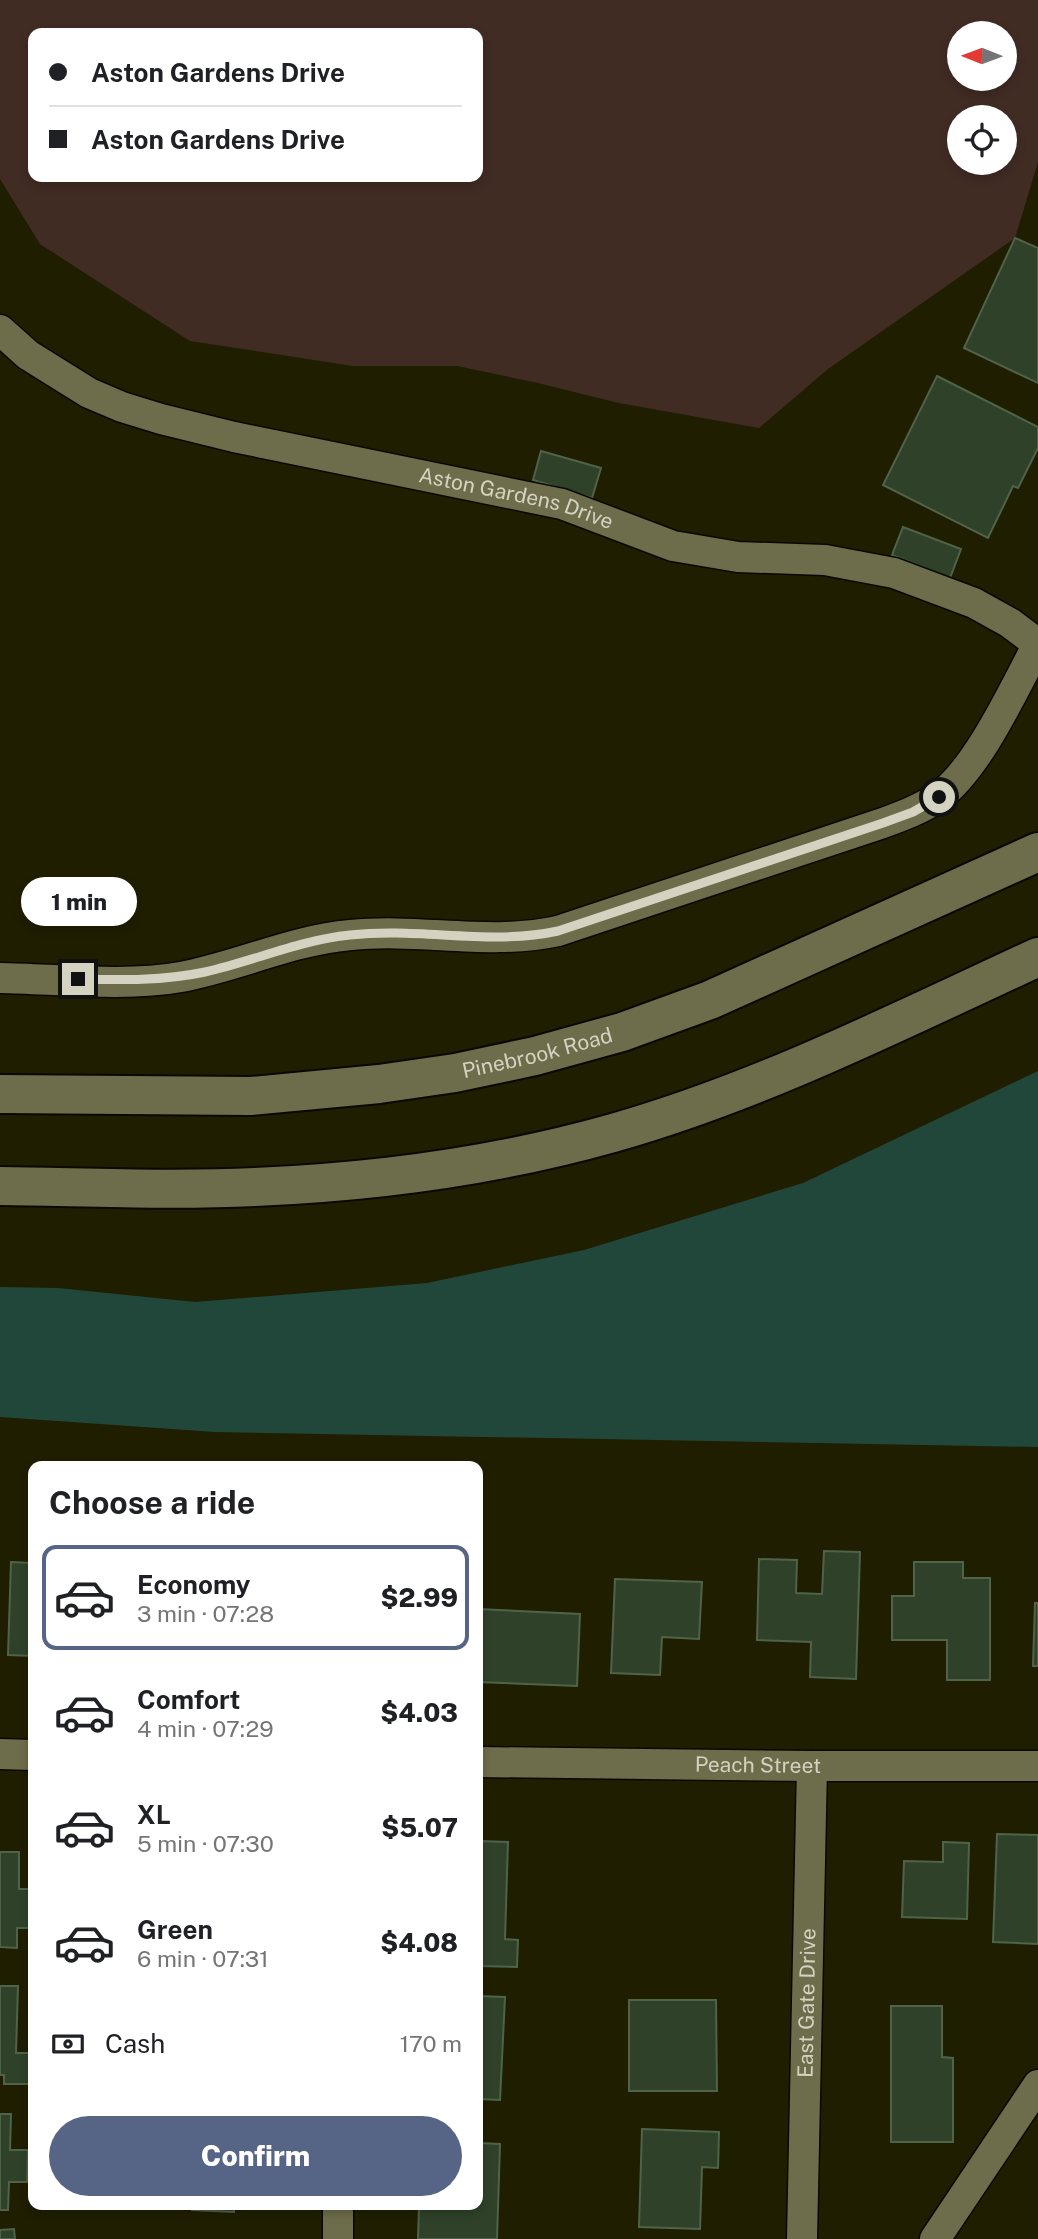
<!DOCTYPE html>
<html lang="en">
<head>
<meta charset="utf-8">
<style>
	:root { --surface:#fff; --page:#f6f6f6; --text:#202124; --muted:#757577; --line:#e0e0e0; --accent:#566486 }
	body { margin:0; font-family:"Public Sans",sans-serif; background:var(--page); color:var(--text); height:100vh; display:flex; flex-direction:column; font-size:26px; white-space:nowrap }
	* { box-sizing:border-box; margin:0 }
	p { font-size:23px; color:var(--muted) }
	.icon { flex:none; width:38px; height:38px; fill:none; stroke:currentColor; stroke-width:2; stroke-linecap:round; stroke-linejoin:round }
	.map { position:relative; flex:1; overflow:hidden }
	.drawer { position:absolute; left:28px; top:1461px; width:455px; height:749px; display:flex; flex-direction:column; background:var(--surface); border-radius:14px; box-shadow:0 4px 10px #0003 }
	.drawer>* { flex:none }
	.guide { position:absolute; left:28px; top:28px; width:455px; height:154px; border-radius:14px; box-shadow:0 4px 10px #0003; display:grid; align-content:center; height:154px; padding:0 21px; background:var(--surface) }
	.needle { width:46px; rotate:271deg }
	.fabs { position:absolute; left:947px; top:21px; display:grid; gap:14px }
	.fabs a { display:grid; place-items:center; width:70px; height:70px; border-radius:50%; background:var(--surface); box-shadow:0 4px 10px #0003; font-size:35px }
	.end { position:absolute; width:32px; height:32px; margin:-16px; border:9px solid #d4d3c1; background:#111; box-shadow:0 0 0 4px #111 }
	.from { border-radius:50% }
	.bubble { position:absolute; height:49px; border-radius:24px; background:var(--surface); box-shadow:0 4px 10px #0003; font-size:23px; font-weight:800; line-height:49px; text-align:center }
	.guide b { display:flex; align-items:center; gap:24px; height:66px; font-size:26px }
	.guide b+b { border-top:2px solid var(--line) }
	.guide i { width:18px; height:18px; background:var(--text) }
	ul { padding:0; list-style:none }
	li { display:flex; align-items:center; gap:21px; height:105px; margin:0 14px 10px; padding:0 7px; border:4px solid transparent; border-radius:14px }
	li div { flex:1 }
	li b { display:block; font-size:26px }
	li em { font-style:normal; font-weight:800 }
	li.active { border-color:var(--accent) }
	li>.icon { width:63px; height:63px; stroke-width:1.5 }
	h2 { padding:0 21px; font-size:32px; line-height:84px }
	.pay { display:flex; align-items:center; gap:18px; height:77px; padding:0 21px; font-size:26px }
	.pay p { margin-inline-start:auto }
	.button { display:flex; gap:14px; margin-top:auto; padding:14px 21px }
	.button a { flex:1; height:80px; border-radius:42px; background:var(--accent); color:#fff; font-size:28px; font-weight:800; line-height:80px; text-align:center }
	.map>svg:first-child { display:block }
	.green { fill:#412c24; fill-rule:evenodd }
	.water { fill:#21473b }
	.building { fill:#2f4229; stroke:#4f6348; stroke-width:2 }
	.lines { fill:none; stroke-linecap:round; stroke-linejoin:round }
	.street-casing { stroke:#0a0800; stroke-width:33 }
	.secondary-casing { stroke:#0a0800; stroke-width:42 }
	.street { stroke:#6e6d4b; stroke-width:30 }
	.secondary { stroke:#6e6d4b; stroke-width:38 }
	.route { stroke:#d4d3c1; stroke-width:9 }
	.labels { text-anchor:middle; stroke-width:6; stroke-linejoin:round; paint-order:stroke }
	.street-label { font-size:21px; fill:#d4d3c1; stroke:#080801 }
</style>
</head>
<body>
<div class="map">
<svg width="1038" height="2239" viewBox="0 0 1038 2239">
	<rect width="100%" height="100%" fill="#201e00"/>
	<path class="green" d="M0 0H1038V162L1015 238 828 369 759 428 619 403 538 383 457 366H353L190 341 40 244 0 179ZM33 33H478V177H33ZM959 33H1004V79H959ZM959 117H1004V163H959Z"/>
	<path class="water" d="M1038 1071V1447L215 1432 0 1417V1287L58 1288 195 1302 427 1283 584 1250 803 1183Z"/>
	<path class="building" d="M1015 238 1038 248V383L964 348Z
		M937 376 1038 427V448L1018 488 1013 486 988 538 883 485Z
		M541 451 601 468 592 498 533 480Z
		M903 527 961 549 950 578 892 555Z
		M824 1551 860 1552 856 1679 810 1677 811 1642 757 1640 759 1559 797 1560 796 1593 822 1594Z
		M11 1562 33 1563V1656L8 1655Z
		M914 1562H963V1578H990V1680H947V1640H892V1596H914Z
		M615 1579 702 1582 699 1639 662 1637 660 1675 611 1673Z
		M1035 1603H1038V1666H1033Z
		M478 1609 580 1614 577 1686 478 1682Z
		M997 1834 1038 1835V1944L993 1942Z
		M478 1841 508 1842 505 1939 518 1940 517 1967 478 1966Z
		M943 1842 969 1843 967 1919 902 1917 904 1861 943 1862Z
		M0 1852H19V1889H33V1928H17V1948L0 1947Z
		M0 1986H18L16 2053H33V2084H4V2075H0Z
		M478 1996 505 1997 500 2100 478 2099Z
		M629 2000H716L717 2091H629Z
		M891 2006H942V2057L953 2058V2142H891Z
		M0 2114H11L10 2150H28L27 2182H9L8 2210H0Z
		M642 2129 719 2132 718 2168 702 2167 700 2229 639 2227Z
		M478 2143 500 2144 497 2239H418L419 2206 478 2205Z
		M192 2205H234V2212L192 2210Z
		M14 2229 15 2239H0V2230Z"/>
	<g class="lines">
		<defs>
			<g id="street">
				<path id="s1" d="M0 330 28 355 89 393 122 407 161 419 234 437 562 504 673 546 738 557 825 560 894 573 974 603 1010 623 1038 644C1015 687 977 771 937 798 921 809 902 816 883 823L558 931C490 946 420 928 351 935 292 940 239 966 181 977 125 987 57 979 0 978"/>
				<path d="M0 1754 33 1755"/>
				<path id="s2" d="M478 1762 812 1766H1038"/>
				<path d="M338 2239V2205"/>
				<path id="s3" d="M802 2239 812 1766"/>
				<path d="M935 2239 1038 2085"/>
			</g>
			<g id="secondary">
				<path id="s4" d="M0 1094 251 1096 379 1084 455 1073 535 1056 622 1032 710 1000 1038 852"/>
				<path d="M0 1186C85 1187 170 1191 255 1187 375 1182 496 1166 613 1133 761 1091 899 1021 1038 957"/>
			</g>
		</defs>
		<use href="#street" class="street-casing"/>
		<use href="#secondary" class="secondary-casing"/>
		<use href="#street" class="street"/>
		<use href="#secondary" class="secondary"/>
	</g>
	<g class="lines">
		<path class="route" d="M78 979C121 980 163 981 205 972 254 961 300 940 350 935 420 927 490 946 558 931L883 823 913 812 939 797"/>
	</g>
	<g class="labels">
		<g class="street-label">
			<text dy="7" stroke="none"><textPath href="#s1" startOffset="550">Aston Gardens Drive</textPath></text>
			<text dy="7" stroke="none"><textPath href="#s4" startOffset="541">Pinebrook Road</textPath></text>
			<text dy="7" stroke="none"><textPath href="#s2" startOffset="280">Peach Street</textPath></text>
			<text dy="7" stroke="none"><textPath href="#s3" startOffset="236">East Gate Drive</textPath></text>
		</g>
	</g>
</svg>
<div class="fabs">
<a><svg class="needle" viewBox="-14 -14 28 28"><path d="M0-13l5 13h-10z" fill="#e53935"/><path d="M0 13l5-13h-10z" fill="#757577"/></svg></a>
<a><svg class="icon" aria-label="locate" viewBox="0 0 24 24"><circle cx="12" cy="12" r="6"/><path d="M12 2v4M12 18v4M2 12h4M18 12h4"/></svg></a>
</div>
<i class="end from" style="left:939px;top:797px"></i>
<i class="end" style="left:78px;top:979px"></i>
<div class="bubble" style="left:21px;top:877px;width:116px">1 min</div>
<div class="guide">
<b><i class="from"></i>Aston Gardens Drive</b>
<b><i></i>Aston Gardens Drive</b>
</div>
<section class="drawer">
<h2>Choose a ride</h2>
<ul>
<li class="active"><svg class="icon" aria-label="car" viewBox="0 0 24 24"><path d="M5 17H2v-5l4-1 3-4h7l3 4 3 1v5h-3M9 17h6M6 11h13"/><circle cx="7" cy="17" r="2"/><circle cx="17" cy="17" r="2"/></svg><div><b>Economy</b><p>3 min · 07:28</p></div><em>$2.99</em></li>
<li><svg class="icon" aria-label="car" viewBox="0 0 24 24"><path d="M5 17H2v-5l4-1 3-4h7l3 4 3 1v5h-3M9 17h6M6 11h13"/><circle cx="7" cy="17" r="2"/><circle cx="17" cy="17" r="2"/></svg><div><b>Comfort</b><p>4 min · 07:29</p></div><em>$4.03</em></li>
<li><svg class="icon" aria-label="car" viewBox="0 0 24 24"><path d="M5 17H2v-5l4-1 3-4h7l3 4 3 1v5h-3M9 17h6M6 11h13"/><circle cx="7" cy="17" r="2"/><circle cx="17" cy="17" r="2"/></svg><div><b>XL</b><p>5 min · 07:30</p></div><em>$5.07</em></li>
<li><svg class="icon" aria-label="car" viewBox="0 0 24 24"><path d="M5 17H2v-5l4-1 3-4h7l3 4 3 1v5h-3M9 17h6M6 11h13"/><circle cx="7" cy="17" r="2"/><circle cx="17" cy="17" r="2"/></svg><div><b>Green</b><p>6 min · 07:31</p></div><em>$4.08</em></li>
</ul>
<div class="pay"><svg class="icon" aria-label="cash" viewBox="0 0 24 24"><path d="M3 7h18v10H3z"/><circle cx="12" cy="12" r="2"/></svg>Cash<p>170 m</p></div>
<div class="button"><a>Confirm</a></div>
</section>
</div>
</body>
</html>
